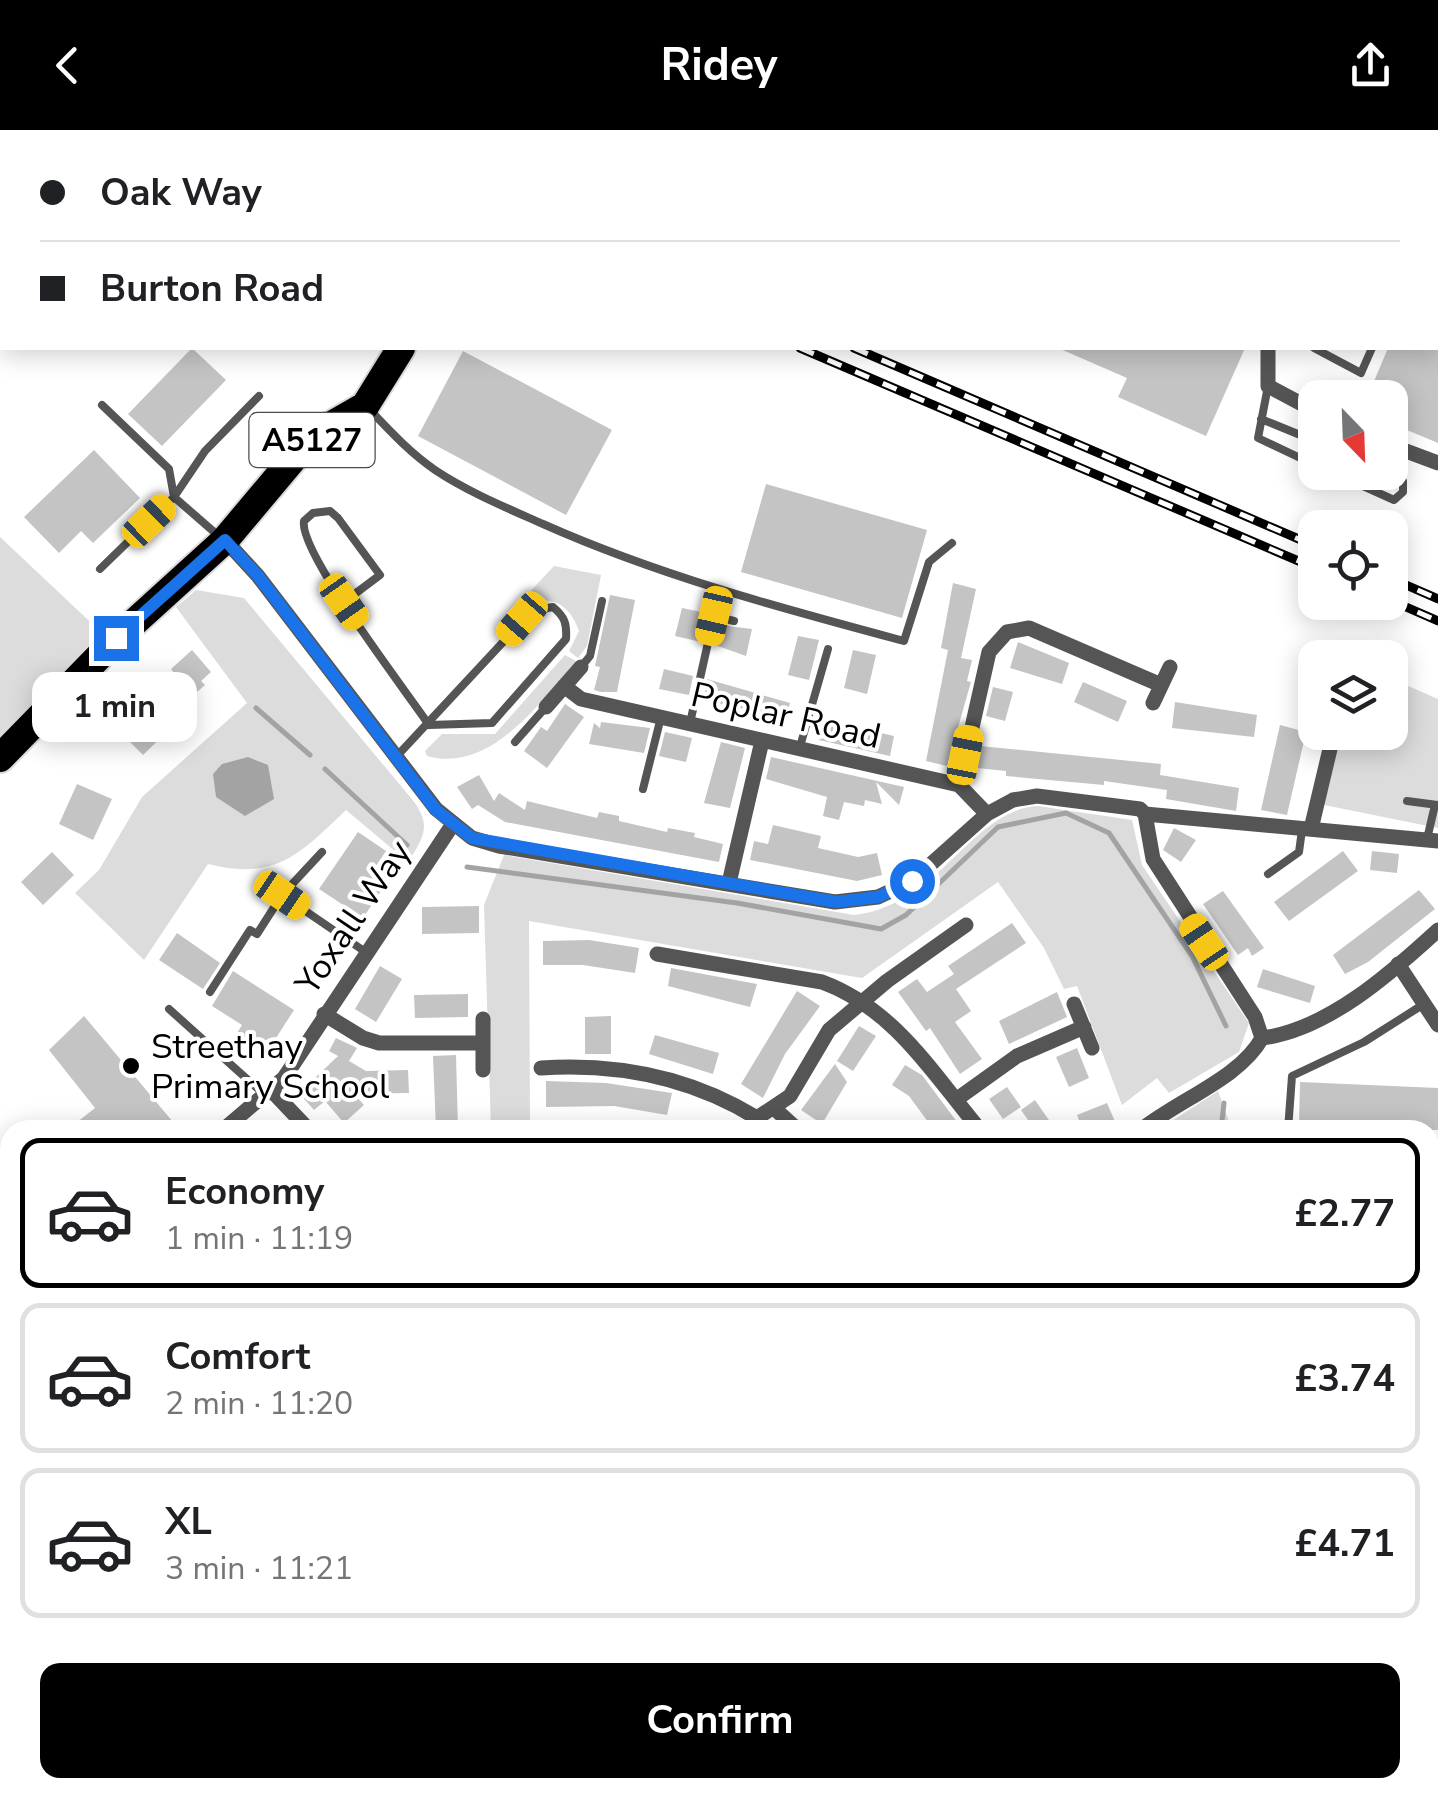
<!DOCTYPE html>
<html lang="en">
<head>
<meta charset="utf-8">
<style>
	:root { --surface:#fff; --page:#f6f6f6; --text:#202124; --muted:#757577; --line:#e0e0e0; --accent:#000 }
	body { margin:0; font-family:"Nunito Sans",sans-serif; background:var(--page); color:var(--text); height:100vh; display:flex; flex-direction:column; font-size:38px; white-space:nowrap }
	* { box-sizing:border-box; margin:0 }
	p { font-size:32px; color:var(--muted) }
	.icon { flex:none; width:55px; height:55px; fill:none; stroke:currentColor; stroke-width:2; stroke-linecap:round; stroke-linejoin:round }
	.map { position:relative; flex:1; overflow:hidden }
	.panel { position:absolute; left:0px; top:990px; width:1440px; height:678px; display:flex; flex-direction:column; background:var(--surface); border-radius:30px 30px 0 0; box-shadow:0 5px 25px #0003 }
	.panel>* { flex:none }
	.hud { position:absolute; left:0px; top:0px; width:1440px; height:220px; box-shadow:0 5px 25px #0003; display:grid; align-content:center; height:220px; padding:0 40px; background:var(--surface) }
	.needle { width:65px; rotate:157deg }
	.tools { position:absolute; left:1298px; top:250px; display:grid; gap:20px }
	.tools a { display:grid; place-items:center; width:110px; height:110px; border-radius:20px; background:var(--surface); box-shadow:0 5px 25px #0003; font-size:50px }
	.end { position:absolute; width:45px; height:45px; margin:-22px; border:12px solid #1a73e8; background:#fff; box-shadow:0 0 0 5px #fff }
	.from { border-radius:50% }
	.bubble { position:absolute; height:70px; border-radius:20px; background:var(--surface); box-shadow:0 5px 25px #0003; font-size:32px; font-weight:700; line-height:70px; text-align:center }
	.car { position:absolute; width:30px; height:60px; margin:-30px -15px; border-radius:12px; box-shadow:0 0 8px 2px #0007; background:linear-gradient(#f5c518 24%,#345 0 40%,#f5c518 0 76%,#345 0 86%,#f5c518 0) }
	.hud b { display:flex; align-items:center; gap:35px; height:95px; font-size:38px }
	.hud b+b { border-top:2px solid var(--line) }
	.hud i { width:25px; height:25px; background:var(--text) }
	ul { padding:18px 0 0; list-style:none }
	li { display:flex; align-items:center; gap:30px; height:150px; margin:0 20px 15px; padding:0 20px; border:5px solid var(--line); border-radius:20px }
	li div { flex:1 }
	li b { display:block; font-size:38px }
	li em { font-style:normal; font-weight:700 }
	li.active { border-color:var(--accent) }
	li>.icon { width:90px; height:90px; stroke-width:1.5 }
	.action { display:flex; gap:20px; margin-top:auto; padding:20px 40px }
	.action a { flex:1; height:115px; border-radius:20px; background:var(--accent); color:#fff; font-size:40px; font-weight:700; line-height:115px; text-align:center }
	header { display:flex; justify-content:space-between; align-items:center; height:130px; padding:0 40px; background:var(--accent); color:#fff; font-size:45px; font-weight:700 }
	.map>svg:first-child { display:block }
	.green { fill:#dcdcdc }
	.water { fill:#a3a3a3 }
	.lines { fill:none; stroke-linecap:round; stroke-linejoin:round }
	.stream { stroke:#a3a3a3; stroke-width:5 }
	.building { fill:#c4c4c4 }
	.trunk-casing { stroke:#dbdbdb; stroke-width:32 }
	.service { stroke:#555; stroke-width:8 }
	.minor { stroke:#555; stroke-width:15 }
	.trunk { stroke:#000; stroke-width:28 }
	.rail-casing { stroke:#000; stroke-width:9 }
	.rail { stroke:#fff; stroke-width:5; stroke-dasharray:15; stroke-linecap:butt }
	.route { stroke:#1a73e8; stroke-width:12 }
	.poi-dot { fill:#000; stroke:#fff; stroke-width:4 }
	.labels { text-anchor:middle; stroke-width:8; stroke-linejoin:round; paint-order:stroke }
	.shield { fill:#fff; stroke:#4c4c4c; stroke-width:2.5 }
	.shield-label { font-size:32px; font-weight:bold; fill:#000 }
	.street-label { font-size:35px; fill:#000; stroke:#fff }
	.poi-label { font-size:35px; fill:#000; stroke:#fff; text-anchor:start }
</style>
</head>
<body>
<header><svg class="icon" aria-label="back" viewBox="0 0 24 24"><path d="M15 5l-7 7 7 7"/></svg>Ridey<svg class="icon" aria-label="share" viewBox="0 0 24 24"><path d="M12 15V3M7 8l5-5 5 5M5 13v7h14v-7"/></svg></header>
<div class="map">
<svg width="1438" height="1666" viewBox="0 0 1438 1666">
	<rect width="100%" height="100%" fill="#fff"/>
	<path class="green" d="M0 407 102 503 0 610Z
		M554 436 601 445 587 516 578 528 569 521 579 501C568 471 553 469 523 469Z
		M196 460 244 468 411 668C432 694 425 706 408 732L346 680C300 724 276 751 208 734L144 830 75 763 99 740 142 667 247 573 176 477Z
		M565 525 576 531C540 572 491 644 427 626L425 621 442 604H495Z
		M1390 548 1438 569V698L1324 675 1341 603 1390 602Z
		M1038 676 1132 690 1142 735 1249 893 1239 922 1169 963 1157 948 1122 975 1077 856 1064 859 1044 818 998 752 862 848 529 791 530 1000H491L484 775 504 725 854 785C940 775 972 679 1038 676Z
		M1218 961 1232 1000H1158Z
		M0 1403 10 1408V1658H671L669 1666H0Z"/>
	<path class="water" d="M248 627 268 635 274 669 245 686 216 667 213 644 222 634Z"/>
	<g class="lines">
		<path class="stream" d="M256 578 310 625
			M325 639 407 715
			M467 737 737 773 881 799 906 785 998 697 1066 683 1109 703 1192 826 1226 896
			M1221 1000 1224 973
			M1124 1666 1127 1658"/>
	</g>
	<path class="building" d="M192 218 226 250 162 316 128 284Z
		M1058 218H1245L1206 306 1118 267 1127 248Z
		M1388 218H1438V313L1390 293V268H1367Z
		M463 221 612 300 566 385 418 306Z
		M94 320 140 368 93 413 81 401 59 423 24 387Z
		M766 354 927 400 902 488 741 442Z
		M953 453 976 459 961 528 972 530 967 551 971 552 947 636 926 631 948 520 941 518Z
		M610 465 635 470 617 562H601L594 560 600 537 595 536Z
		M682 478 706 483 701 512 675 506Z
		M720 495 752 499 746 526 715 515Z
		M798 506 819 510 809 550 788 545Z
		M1018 512 1069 533 1062 554 1010 538Z
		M192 520 211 542 201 551 205 555 188 570 183 578 186 582 172 597 143 625 127 609 162 576 154 566 174 543 171 539Z
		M853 520 876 525 867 564 844 558Z
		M664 539 693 546 689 565 659 559Z
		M707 549 790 573 783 598 755 590 757 582 704 570Z
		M1083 552 1127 571 1118 592 1074 572Z
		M993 557 1013 562 1005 591 986 586Z
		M1175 572 1257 585 1254 607 1172 598Z
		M565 574 584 587 547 638 524 621 541 597 547 601Z
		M824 590 894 606 890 626 819 610Z
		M601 592 650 598 644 623 589 614 594 593 600 598Z
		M1280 595 1306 602 1287 685 1261 680Z
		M665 602 692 608 686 632 659 626Z
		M721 612 745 618 730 678 704 673Z
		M980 616 1161 634 1160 645 1239 658 1236 681 1166 669 1167 660 1104 651V655L1006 646V641L977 638Z
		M771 627 904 657 899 675 876 652 882 674 865 670 864 676 844 672 839 690 823 686 827 667 766 649Z
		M479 645 494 671 499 663 525 680 527 671 597 688 599 682 619 686V691L667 702 668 698 695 703 694 707 723 714 719 732 505 692 478 675 472 679 457 657Z
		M77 654 112 669 93 710 59 694Z
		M773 695 821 706 818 718 858 727 877 723 882 745 857 751 750 730 754 711 768 714Z
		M1174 698 1196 710 1181 732 1163 720Z
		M358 702 386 721 370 745 385 755 363 788 319 759Z
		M1343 721 1358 741 1289 791 1274 772Z
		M1372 721 1399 724 1397 743 1370 740Z
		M52 722 74 745 43 775 21 752Z
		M1419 760 1435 779 1368 832 1345 844 1333 825Z
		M1223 761 1264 818 1252 826 1248 818 1238 825 1203 774Z
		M479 776V803L422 804V777Z
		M1012 793 1026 813 956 859 971 881 955 892 982 929 960 944 930 898 926 901 898 862 917 849 927 862 954 844 948 836Z
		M177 803 220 833 203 859 159 830Z
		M589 810 639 818 635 843 583 835H543V811Z
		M380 836 402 849 376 892 355 879Z
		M671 838 757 854 750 877 668 856Z
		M1263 839 1315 856 1310 873 1257 857Z
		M233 841 294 880 267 922 237 903 242 895 212 876Z
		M797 861 820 876 785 924 763 968 741 954Z
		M1057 862 1067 887 1009 914 999 891Z
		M468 864V887L415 888 414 865Z
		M84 886 173 992 162 1000H67L95 978 49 920Z
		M611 886V924H585V887Z
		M859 896 876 906 853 941 837 931Z
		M655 905 719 923 713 944 649 924Z
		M336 908 357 918 349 931 366 941 408 940 409 963 354 964 364 975 344 993 325 971 314 980 299 963 338 926 329 921Z
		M1077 918 1089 948 1069 957 1056 927Z
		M456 925 458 1000H436L433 926Z
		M835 934 847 952 822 994 801 980Z
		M905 935 922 945 963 1000H934L909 966 892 955Z
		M546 951 606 953 672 963 667 985 614 976 546 977Z
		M1300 952 1438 958V1000H1313V994H1299Z
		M1007 957 1021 977 1003 989 989 969Z
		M1035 970 1044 983 1056 1000H1035L1021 980Z
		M1107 973 1116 994 1083 1000 1077 985Z"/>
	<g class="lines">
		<defs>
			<path id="trunk" d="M613 2 615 0
				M0 628 117 508 225 410 298 323 323 300 365 276 401 218"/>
		</defs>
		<use href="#trunk" class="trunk-casing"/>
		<path class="service" d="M1104 2 1105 0
			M1438 67V65
			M1314 218 1361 243 1372 218
			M1268 256 1258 308 1315 335
			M102 275 169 339 174 367 221 408
			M368 278C389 300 409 322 435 340 468 362 507 378 543 394 660 446 781 478 904 511L929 432 952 413
			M1261 289 1315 311
			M1332 342 1394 370 1403 362V351L1388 342
			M100 439 174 367 205 321 259 266
			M344 472 380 445 338 388 330 381 313 383 304 391C298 421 406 561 429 595
			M581 537 590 526 602 471
			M690 593 714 486 734 491
			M515 612 545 578
			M799 620 828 519
			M396 627 532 481 553 477C565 487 567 494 566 509L492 593 429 595
			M643 659 661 587
			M1407 671 1438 675
			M1427 709 1435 675
			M1268 744 1299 722 1302 700
			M282 765 367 823
			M210 862 250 800 257 804 282 765 322 722
			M169 879 266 966
			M1288 1000 1292 946 1364 912 1424 874"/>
		<path class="minor" d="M1367 2 1369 0
			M1268 218V256L1315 281
			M1390 315 1438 333
			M225 410 258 446 436 679 472 708 499 716 835 772 878 767 912 751 987 684 1013 670 1037 666 1140 679 1145 684 1153 729 1255 887 1262 908C1240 948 1180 969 1141 1000
			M564 556 581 569 959 655 987 684
			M1153 573 1170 537
			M546 577 581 537
			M959 655 989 522 1007 502 1029 498 1161 555
			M1145 684 1438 711
			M1311 699 1330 619
			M729 753 762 611
			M657 824 822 852C895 879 933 944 980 1000
			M1398 834 1438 895
			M1074 874 1092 918
			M324 884 363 908 379 913H483
			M483 889V940
			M1262 908C1327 900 1390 844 1438 800
			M541 938C618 933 690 947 757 988
			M272 961 309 1000
			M957 969 1017 926 1084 897
			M775 979 798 1000
			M223 1000 284 948 453 694
			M749 1000 757 988 790 966 829 900 887 851 966 795
			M0 1154 10 1149
			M1430 1171H1438
			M0 1314 10 1306
			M930 1666 936 1658"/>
		<use href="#trunk" class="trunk"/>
		<defs>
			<path id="rail" d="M177 0 185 2
				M208 0 217 2
				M274 0 283 2
				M304 0 313 2
				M0 64 2 63
				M800 218 1315 438
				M854 218 1315 416
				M1390 448 1438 469
				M1390 470 1438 491"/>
		</defs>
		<use href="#rail" class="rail-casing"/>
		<use href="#rail" class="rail"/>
	</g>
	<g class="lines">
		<path class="route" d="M116 508 225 410 258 446 436 680 472 708 836 772 878 767 912 751"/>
	</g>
	<circle class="poi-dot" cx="131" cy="936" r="10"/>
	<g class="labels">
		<rect class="shield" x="249.5" y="283" width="125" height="54" rx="8"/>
		<g class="shield-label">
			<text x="312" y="321">A5127</text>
		</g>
		<g class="street-label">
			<text transform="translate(786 585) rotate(13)" y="12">Poplar Road</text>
			<text transform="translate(353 787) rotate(-56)" y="12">Yoxall Way</text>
		</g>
		<g class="poi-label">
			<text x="151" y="928">Streethay<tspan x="151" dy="40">Primary School</tspan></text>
		</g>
	</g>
</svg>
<div class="tools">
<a><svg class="needle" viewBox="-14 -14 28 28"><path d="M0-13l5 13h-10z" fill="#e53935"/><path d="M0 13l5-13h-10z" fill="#757577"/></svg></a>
<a><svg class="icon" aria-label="locate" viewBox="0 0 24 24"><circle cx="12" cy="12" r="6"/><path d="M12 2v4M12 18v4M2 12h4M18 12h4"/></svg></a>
<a><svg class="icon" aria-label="layers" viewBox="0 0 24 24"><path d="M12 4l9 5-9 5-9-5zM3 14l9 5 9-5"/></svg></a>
</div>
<i class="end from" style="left:912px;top:751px"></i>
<i class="end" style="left:116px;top:508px"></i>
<div class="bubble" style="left:32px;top:542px;width:165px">1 min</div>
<i class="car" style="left:149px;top:391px;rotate:46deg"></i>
<i class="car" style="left:344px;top:472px;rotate:145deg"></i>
<i class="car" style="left:714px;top:486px;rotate:193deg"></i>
<i class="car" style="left:522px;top:489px;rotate:221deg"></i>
<i class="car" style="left:965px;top:625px;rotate:11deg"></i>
<i class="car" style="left:282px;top:765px;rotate:124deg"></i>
<i class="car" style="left:1204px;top:812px;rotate:326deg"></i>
<div class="hud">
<b><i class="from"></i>Oak Way</b>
<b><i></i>Burton Road</b>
</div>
<section class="panel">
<ul>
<li class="active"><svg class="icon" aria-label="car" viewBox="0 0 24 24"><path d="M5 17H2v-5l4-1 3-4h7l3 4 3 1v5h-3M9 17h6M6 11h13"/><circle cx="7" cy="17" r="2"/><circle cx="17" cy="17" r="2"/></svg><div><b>Economy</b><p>1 min · 11:19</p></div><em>£2.77</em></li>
<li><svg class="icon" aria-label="car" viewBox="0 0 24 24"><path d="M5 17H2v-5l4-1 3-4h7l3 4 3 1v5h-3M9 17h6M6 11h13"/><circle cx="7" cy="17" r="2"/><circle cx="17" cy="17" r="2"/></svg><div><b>Comfort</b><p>2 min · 11:20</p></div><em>£3.74</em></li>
<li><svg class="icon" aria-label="car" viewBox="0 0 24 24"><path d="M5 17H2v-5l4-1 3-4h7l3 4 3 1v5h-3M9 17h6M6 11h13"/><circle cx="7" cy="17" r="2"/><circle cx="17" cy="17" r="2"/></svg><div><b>XL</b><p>3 min · 11:21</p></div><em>£4.71</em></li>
</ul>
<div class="action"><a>Confirm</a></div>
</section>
</div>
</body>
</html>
